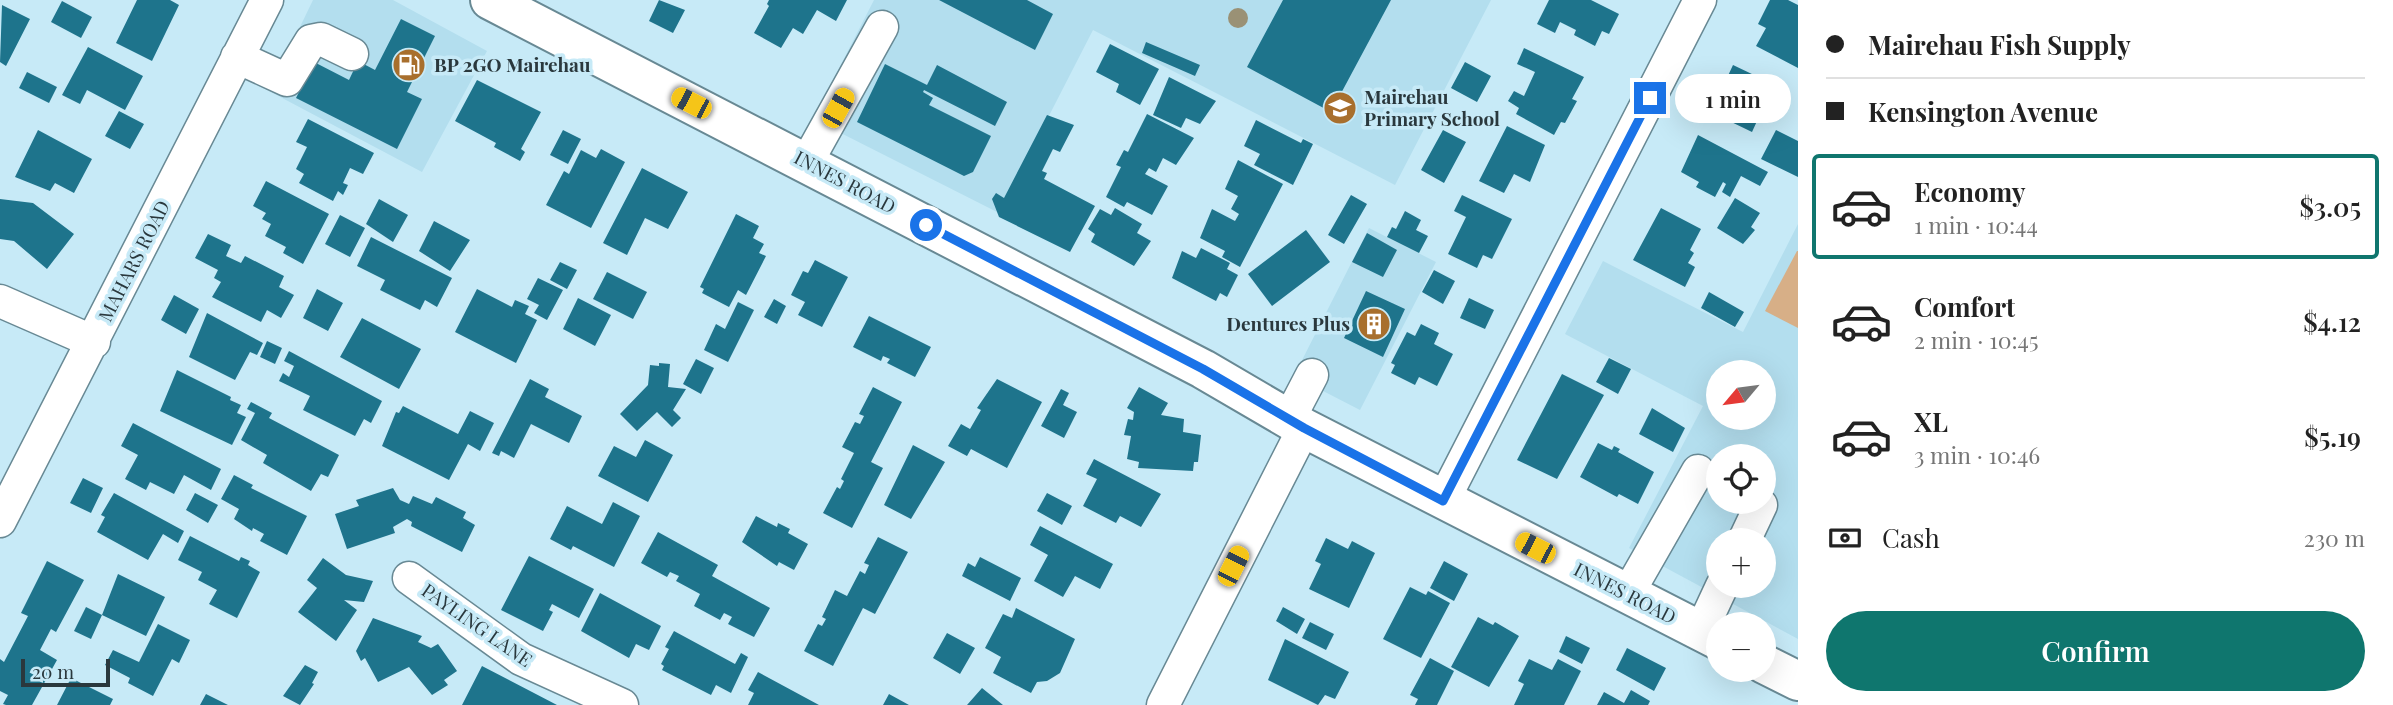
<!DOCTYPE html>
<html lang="en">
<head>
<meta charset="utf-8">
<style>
	:root { --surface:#fff; --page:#f6f6f6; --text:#222; --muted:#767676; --line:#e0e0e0; --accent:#0f766e }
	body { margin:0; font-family:"Playfair Display",serif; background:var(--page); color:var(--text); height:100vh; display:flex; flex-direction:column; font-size:26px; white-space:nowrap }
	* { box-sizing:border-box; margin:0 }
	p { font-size:23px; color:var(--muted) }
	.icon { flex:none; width:38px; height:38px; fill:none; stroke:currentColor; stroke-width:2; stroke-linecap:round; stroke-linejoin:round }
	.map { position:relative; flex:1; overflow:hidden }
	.sheet { display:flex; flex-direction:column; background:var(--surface); width:595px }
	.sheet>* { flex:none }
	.banner { display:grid; align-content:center; height:154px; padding:0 28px; background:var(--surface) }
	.needle { width:46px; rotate:241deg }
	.fabs { position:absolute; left:1706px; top:360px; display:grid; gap:14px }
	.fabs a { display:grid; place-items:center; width:70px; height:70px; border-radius:50%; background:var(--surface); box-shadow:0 7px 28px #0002; font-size:35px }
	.scale { position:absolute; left:21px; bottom:18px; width:89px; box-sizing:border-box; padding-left:7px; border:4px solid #2a383d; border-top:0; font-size:19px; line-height:24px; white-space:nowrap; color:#2a383d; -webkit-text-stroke:5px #c7eaf7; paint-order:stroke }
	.end { position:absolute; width:32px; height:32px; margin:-16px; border:9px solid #1a73e8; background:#fff; box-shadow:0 0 0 4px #fff }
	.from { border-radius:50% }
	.bubble { position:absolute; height:49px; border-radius:24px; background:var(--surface); box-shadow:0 7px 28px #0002; font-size:23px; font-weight:600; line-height:49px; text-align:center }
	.car { position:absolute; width:21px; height:42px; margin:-21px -10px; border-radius:9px; box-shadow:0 0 5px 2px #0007; background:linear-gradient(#f5c518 24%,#345 0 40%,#f5c518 0 76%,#345 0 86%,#f5c518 0) }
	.banner b { display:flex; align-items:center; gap:24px; height:66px; font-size:26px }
	.banner b+b { border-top:2px solid var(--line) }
	.banner i { width:18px; height:18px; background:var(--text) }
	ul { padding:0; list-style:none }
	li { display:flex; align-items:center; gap:21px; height:105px; margin:0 14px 10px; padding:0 14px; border:4px solid transparent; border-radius:7px }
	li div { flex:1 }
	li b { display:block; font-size:26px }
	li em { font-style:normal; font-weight:600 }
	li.on { border-color:var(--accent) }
	li>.icon { width:63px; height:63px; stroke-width:1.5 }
	.pay { display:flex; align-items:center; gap:18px; height:77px; padding:0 28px; font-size:26px }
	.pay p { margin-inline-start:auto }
	.action { display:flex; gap:14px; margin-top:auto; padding:14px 28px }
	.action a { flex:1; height:80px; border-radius:42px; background:var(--accent); color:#fff; font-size:28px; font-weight:600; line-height:80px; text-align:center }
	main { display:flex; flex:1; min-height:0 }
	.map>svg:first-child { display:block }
	.built { fill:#b3deee; fill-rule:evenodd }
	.green { fill:#d7af87 }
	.building { fill:#1e748c }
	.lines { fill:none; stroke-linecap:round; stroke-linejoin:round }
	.minor-casing { stroke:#688994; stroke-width:35 }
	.major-casing { stroke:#688994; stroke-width:42 }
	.minor { stroke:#fff; stroke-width:32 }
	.major { stroke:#fff; stroke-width:38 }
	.tree { fill:#9a9175 }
	.route { stroke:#1a73e8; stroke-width:9 }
	.labels { text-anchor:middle; stroke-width:7; stroke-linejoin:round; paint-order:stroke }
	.poi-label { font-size:19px; font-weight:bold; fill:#2a383d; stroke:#c7eaf7; text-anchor:start }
	.street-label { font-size:19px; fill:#2a383d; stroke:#c7eaf7 }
</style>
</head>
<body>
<main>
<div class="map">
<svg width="1798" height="705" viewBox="0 0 1798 705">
	<rect width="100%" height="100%" fill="#c7eaf7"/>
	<path class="built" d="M313 0H393L487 51 422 172 269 91Z
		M874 0H1491L1395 185 1093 30 999 213 813 119Z
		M1798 224V639L1629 548 1703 406 1565 334 1603 261 1743 332ZM1718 373H1764V418H1718ZM1718 457H1764V502H1718ZM1718 541H1764V586H1718Z
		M1369 228 1436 262 1360 410 1294 376Z"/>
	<path class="green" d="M1797 251H1798V328L1765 311Z"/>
	<path class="building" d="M137 0H170L179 5 152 61 116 43Z
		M659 0 685 10 673 33 649 21Z
		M769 0H847L836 21 817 10 803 34 793 28 781 48 754 33 769 6 767 4Z
		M939 0H1027L1053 14 1035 50Z
		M1283 0H1391L1331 112 1247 67Z
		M1549 0H1591L1619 14 1609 34 1602 31 1595 46 1574 35 1576 30 1560 22 1555 33 1537 24Z
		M1770 0H1788L1798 5V68L1756 46 1766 28 1758 24Z
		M62 1 92 17 81 38 51 22Z
		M2 5 30 19 6 66 0 62Z
		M401 19 435 36 407 92 422 99 397 149 296 98 314 62 349 80 358 61 375 70Z
		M1146 42 1200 65 1195 76 1142 53Z
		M1110 44 1159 69 1140 105 1116 92 1119 84 1096 72Z
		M88 47 143 76 125 110 87 90 80 104 62 95Z
		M1524 48 1584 77 1572 99 1577 101 1565 123 1561 122 1554 135 1516 114 1519 108 1508 101 1514 91 1524 96 1535 72 1517 64Z
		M1465 62 1491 76 1477 102 1451 88Z
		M885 64 927 85 937 65 1007 102 995 126 924 90 923 92 933 98 929 105 991 136 973 172 964 176 857 122Z
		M1733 65 1775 85 1770 95 1780 100 1774 113 1763 108 1752 132 1721 117 1729 100 1719 95Z
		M27 72 57 87 49 103 19 88Z
		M1169 77 1216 101 1200 124 1186 118 1181 128 1153 115Z
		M477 80 541 112 521 149 525 152 520 161 494 147 496 143 455 121Z
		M119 111 144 124 130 149 105 136Z
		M1147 114 1194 138 1176 165 1163 158 1156 172 1149 168 1145 174 1168 186 1152 215 1127 202 1124 207 1106 197 1121 167 1116 165 1124 150 1128 152Z
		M1047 115 1074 125 1060 152 1053 149 1042 171 1047 173 1044 179 1095 206 1070 252 999 217 992 199 996 193 1004 198Z
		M308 119 374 153 363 174 350 168 343 183 348 185 343 195 338 191 333 201 299 183 304 174 296 169 307 147 296 142Z
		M1256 120 1301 143 1303 139 1313 144 1293 185 1254 165 1260 154 1244 146Z
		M1507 126 1545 145 1530 182 1514 174 1504 193 1479 181Z
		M38 130 92 159 74 193 55 183 50 191 15 177Z
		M563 130 581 139 568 164 550 155Z
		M1443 130 1466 142 1444 183 1421 170Z
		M1776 130 1798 141V177L1761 159Z
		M1698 135 1768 172 1760 186 1741 176 1730 197 1722 192 1726 184 1723 182 1715 197 1696 187 1699 182 1681 172Z
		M601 149 625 162 591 228 546 205 564 171 569 174 581 150 596 158Z
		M1238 160 1283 184 1240 267 1222 257 1225 251 1200 238 1212 209 1235 221 1239 214 1231 209 1238 196 1225 189Z
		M642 168 688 192 668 229 645 218 627 255 603 243Z
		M266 181 329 214 303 264 283 253 286 247 265 236 271 224 262 219 266 213 253 206Z
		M1351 195 1367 204 1344 244 1328 235Z
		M1462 195 1512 219 1492 259 1483 255 1477 268 1448 254 1466 217 1454 211Z
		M1735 198 1760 213 1751 227 1755 230 1743 244 1717 228Z
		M0 199 33 203 74 234 47 269 14 241 0 239Z
		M379 199 408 215 393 242 366 224Z
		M1115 208 1142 224 1137 233 1151 241 1134 266 1091 242 1095 234 1088 229 1100 209 1111 215Z
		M1661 208 1701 229 1690 250 1694 253 1688 263 1695 267 1685 287 1633 260Z
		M1405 211 1421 220 1416 230 1428 236 1419 253 1387 237 1392 227 1396 229Z
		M736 214 759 226 753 238 764 244 759 253 766 256 746 295 738 290 729 307 702 293 704 289 700 287Z
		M340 215 365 228 350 257 325 244Z
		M434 221 470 240 450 271 419 251Z
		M1306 230 1330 262 1272 306 1248 274Z
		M1367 233 1397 250 1383 277 1352 262Z
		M208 234 231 245 226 256 241 263 245 256 284 276 279 287 294 295 281 318 267 310 261 322 212 297 221 282 214 278 218 270 195 258Z
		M371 237 452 278 437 307 425 300 420 310 380 290 385 280 357 266Z
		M1201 248 1230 263 1227 269 1238 275 1227 297 1220 293 1216 301 1172 278 1182 251 1196 258Z
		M815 260 848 277 822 327 798 315 805 302 791 295 803 271 808 273Z
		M560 262 577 270 567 289 550 280Z
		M1434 270 1455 281 1443 304 1422 292Z
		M607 272 647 292 633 319 593 299Z
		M538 278 563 290 547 320 534 313 539 305 527 299Z
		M317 289 343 303 328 331 303 318Z
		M477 289 512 307 515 300 529 306 525 314 537 320 516 363 455 332Z
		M1366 291 1405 309 1383 357 1344 338Z
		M1709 292 1744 312 1735 327 1701 308Z
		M174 295 199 309 186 334 161 320Z
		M578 298 611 315 595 346 563 329Z
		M1469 298 1494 310 1485 329 1460 318Z
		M774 299 786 306 777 324 764 317Z
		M738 302 754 310 728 362 704 350 716 324 725 329Z
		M207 313 263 343 257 355 250 352 235 380 189 357Z
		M869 316 931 347 915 377 887 363 890 359 883 356 881 361 853 347Z
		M362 318 421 349 399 389 340 357Z
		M1421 324 1439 333 1434 344 1453 354 1437 386 1419 377 1415 385 1391 373 1395 365 1391 363 1407 332 1415 336Z
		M267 341 282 348 275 364 260 357Z
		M289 351 382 401 371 423 364 419 355 436 303 410 310 396 279 381 283 373 289 377 294 366 284 361Z
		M1609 358 1631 369 1618 394 1596 382Z
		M696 359 714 368 701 394 683 384Z
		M659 363 670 364 668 387 686 389 673 410 681 418 672 427 657 412 637 431 620 414 648 385 650 365 659 366Z
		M177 370 231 397 230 400 241 405 237 413 246 417 232 445 160 411Z
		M1562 374 1604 395 1557 479 1517 460Z
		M530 379 549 389 545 397 582 416 569 443 531 424 514 458 501 451 499 456 492 453Z
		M997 379 1042 402 1007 468 971 449 967 456 948 446 961 424 970 429 981 410 977 408Z
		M873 387 902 402 871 462 883 468 852 528 823 513 837 487 840 489 844 481 841 479 854 453 842 447 855 422 860 424 864 416 859 414Z
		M1139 387 1168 403 1161 415 1184 419 1183 432 1201 435 1198 462H1194L1193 471 1138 468 1139 462 1127 459 1131 436 1124 435 1128 419 1133 420 1134 412 1127 408Z
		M1061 389 1069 393 1063 405 1077 412 1064 438 1041 426Z
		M251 402 272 413 269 418 339 455 328 477 321 474 311 491 263 463 267 455 241 440 255 413 247 409Z
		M403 406 458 434 470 411 494 423 480 451 468 444 449 480 382 446 396 412 399 413Z
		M1652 408 1685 428 1673 452 1639 434Z
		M133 423 221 469 211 490 184 475 174 494 150 482 146 490 125 479 138 455 121 446Z
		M645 440 673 455 648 502 598 476 614 446 636 457Z
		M1598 443 1612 450 1614 446 1620 449 1618 452 1654 472 1638 504 1619 494 1617 497 1580 477Z
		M913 445 945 462 911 519 884 505Z
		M1094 459 1161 494 1141 527 1120 516 1116 523 1083 506 1097 479 1086 474Z
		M234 475 253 485 251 488 307 516 287 555 260 541 264 534 253 528 252 531 234 519 239 509 221 499Z
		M83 478 103 488 91 513 70 503Z
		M393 488 400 500 409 504 413 496 432 504 436 497 466 512 463 518 475 525 462 552 411 526 412 522 407 519 393 527 395 533 347 549 335 514 359 506 356 500Z
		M114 493 184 531 178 543 163 534 148 560 97 532 105 517 101 515Z
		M195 493 218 505 208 523 186 510Z
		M1047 493 1072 506 1062 525 1037 511Z
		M613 502 640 516 614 567 573 546 571 550 550 539 567 506 602 524Z
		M756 516 777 527 778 523 790 529 788 533 808 544 794 570 779 562 777 566 742 542Z
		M1040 526 1113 564 1100 589 1075 576 1063 597 1034 581 1048 555 1030 545Z
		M658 532 718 565 712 576 770 608 754 637 728 624 732 617 724 613 720 620 694 606 700 594 676 581 679 576 670 572 667 577 641 563Z
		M190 536 239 561 241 557 250 561 248 565 260 572 237 618 209 604 217 590 198 580 202 572 178 560Z
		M878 537 908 552 875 614 863 608 833 666 804 651 818 624 822 626 826 619 822 617 835 590 847 596 860 571 865 574 869 565 864 563Z
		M1326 538 1348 549 1352 541 1375 553 1349 608 1309 589 1321 564 1315 561Z
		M529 556 594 589 579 618 552 604 549 610 553 612 543 631 501 610Z
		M980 557 1021 578 1010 601 962 576 968 563 975 567Z
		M323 558 346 575 373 581 364 602 344 600 357 610 336 641 298 612 317 588 307 580Z
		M47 561 84 580 56 632 51 629 40 650 57 660 32 705H6L3 704 8 695 0 691V659L4 662 28 616 21 613Z
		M1444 561 1468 574 1454 601 1430 588Z
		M118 574 165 597 146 636 102 615Z
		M1410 587 1426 595 1428 591 1450 603 1421 658 1383 639Z
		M600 593 661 626 649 650 636 644 629 658 581 631Z
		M86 607 102 615 91 639 74 631Z
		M1283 607 1305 619 1297 634 1276 621Z
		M1016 608 1075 639 1060 673 1047 681 1037 682 1031 693 993 673 1001 657 985 648 1003 614 1012 618Z
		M1478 617 1493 625 1495 622 1519 636 1489 687 1451 667Z
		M373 618 422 636 418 642 431 648 438 644 457 671 444 680 448 685 432 695 409 667 378 682 365 658 361 661 356 651Z
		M1310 622 1334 634 1326 650 1302 638Z
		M158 624 190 640 179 663 172 659 153 696 128 683 130 678 105 665 113 650 139 662Z
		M674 631 735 664 741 653 748 657 731 693 716 685 711 695 662 670 664 666 661 664 669 649 665 647Z
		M947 633 975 648 960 674 933 658Z
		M1566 636 1590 648 1582 664 1559 652Z
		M1285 639 1349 672 1335 699 1325 695 1318 705 1268 680Z
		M1627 648 1666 668 1654 691 1616 670Z
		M1430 658 1454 671 1437 705H1415L1418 699 1410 695Z
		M1529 659 1552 670 1558 659 1581 671 1564 705H1514L1524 684 1518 681Z
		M305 665 318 672 312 683 314 684 300 705 283 696Z
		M482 666 557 705H462Z
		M758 672 819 705H748L754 693 748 690Z
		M71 678 113 699 110 705H57Z
		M982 688 1003 705H967Z
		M1631 690 1650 701 1648 705H1597L1604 692 1624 703Z
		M206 694 228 705H200Z
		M889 694 909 705H883Z"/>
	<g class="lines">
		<defs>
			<path id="minor" d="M237 57 287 80 311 41 321 39 352 54
				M807 162 882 27
				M0 301 94 342
				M1289 419 1312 375
				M1443 501 1700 0
				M0 521 267 0
				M1744 541 1761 505
				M409 578 521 659 622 705
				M1627 595 1698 471
				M1701 631 1722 586
				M1163 705 1304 428"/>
			<path id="major" d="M490 0 1203 369 1304 428 1718 640
				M1764 664 1798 681"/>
		</defs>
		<use href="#minor" class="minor-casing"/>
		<use href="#major" class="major-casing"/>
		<use href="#minor" class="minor"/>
		<use href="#major" class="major"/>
	</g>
	<circle class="tree" cx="1238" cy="18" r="10"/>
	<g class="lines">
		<path class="route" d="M926 225 1203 369 1304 428 1443 501 1650 98"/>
	</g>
	<defs>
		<symbol id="fuel-disc" viewBox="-11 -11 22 22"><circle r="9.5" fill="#a86f2d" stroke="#c7eaf7"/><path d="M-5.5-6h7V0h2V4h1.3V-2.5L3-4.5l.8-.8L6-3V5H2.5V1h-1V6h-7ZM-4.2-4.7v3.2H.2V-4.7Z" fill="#fff"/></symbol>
		<symbol id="school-disc" viewBox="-11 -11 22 22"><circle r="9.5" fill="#a86f2d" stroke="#c7eaf7"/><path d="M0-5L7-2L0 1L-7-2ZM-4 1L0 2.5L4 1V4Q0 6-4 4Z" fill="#fff"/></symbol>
		<symbol id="building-disc" viewBox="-11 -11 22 22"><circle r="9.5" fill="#a86f2d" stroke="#c7eaf7"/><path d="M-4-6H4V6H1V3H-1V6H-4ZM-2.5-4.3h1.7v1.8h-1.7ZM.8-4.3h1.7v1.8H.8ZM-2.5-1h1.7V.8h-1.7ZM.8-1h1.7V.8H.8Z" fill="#fff"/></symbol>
	</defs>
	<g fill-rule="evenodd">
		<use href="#fuel-disc" x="390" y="46" width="38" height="38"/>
		<use href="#school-disc" x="1321" y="89" width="38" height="38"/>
		<use href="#building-disc" x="1355" y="305" width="38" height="38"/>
	</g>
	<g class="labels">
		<g class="poi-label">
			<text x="434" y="72">BP 2GO Mairehau</text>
			<text x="1364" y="104">Mairehau<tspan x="1364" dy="22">Primary School</tspan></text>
			<text x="1350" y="331" text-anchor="end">Dentures Plus</text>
		</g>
		<g class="street-label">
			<text transform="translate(845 182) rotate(28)" y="7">INNES ROAD</text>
			<text transform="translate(134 261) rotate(-63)" y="7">MAHARS ROAD</text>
			<text transform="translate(1625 593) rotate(27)" y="7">INNES ROAD</text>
			<text transform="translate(477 625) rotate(35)" y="7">PAYLING LANE</text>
		</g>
	</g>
</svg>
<div class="fabs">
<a><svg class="needle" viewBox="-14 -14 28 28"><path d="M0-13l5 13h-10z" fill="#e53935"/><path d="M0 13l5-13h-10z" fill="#767676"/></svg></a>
<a><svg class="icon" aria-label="locate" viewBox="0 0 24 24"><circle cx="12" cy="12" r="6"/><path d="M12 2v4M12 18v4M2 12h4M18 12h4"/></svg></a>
<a>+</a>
<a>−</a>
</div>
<div class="scale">20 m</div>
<i class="end from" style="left:926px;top:225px"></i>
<i class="end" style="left:1650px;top:98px"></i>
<div class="bubble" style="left:1675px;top:74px;width:116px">1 min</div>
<i class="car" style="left:691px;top:103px;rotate:297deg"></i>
<i class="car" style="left:838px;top:108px;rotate:29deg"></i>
<i class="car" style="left:1535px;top:548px;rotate:297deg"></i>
<i class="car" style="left:1233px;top:566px;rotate:27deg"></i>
</div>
<section class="sheet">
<div class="banner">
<b><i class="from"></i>Mairehau Fish Supply</b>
<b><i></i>Kensington Avenue</b>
</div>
<ul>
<li class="on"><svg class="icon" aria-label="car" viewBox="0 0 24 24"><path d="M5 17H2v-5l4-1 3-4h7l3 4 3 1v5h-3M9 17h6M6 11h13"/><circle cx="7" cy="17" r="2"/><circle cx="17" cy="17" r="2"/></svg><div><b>Economy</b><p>1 min · 10:44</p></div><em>$3.05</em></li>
<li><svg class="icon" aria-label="car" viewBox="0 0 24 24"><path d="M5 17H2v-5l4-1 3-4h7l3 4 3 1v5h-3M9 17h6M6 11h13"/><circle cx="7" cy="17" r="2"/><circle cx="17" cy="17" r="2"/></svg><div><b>Comfort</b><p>2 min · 10:45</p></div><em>$4.12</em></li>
<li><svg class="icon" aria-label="car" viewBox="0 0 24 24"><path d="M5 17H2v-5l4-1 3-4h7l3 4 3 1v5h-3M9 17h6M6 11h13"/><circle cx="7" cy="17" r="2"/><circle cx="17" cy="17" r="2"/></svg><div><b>XL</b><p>3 min · 10:46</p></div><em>$5.19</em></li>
</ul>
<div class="pay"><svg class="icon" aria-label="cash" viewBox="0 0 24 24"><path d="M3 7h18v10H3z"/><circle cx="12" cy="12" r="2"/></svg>Cash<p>230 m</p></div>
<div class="action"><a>Confirm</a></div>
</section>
</main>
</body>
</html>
